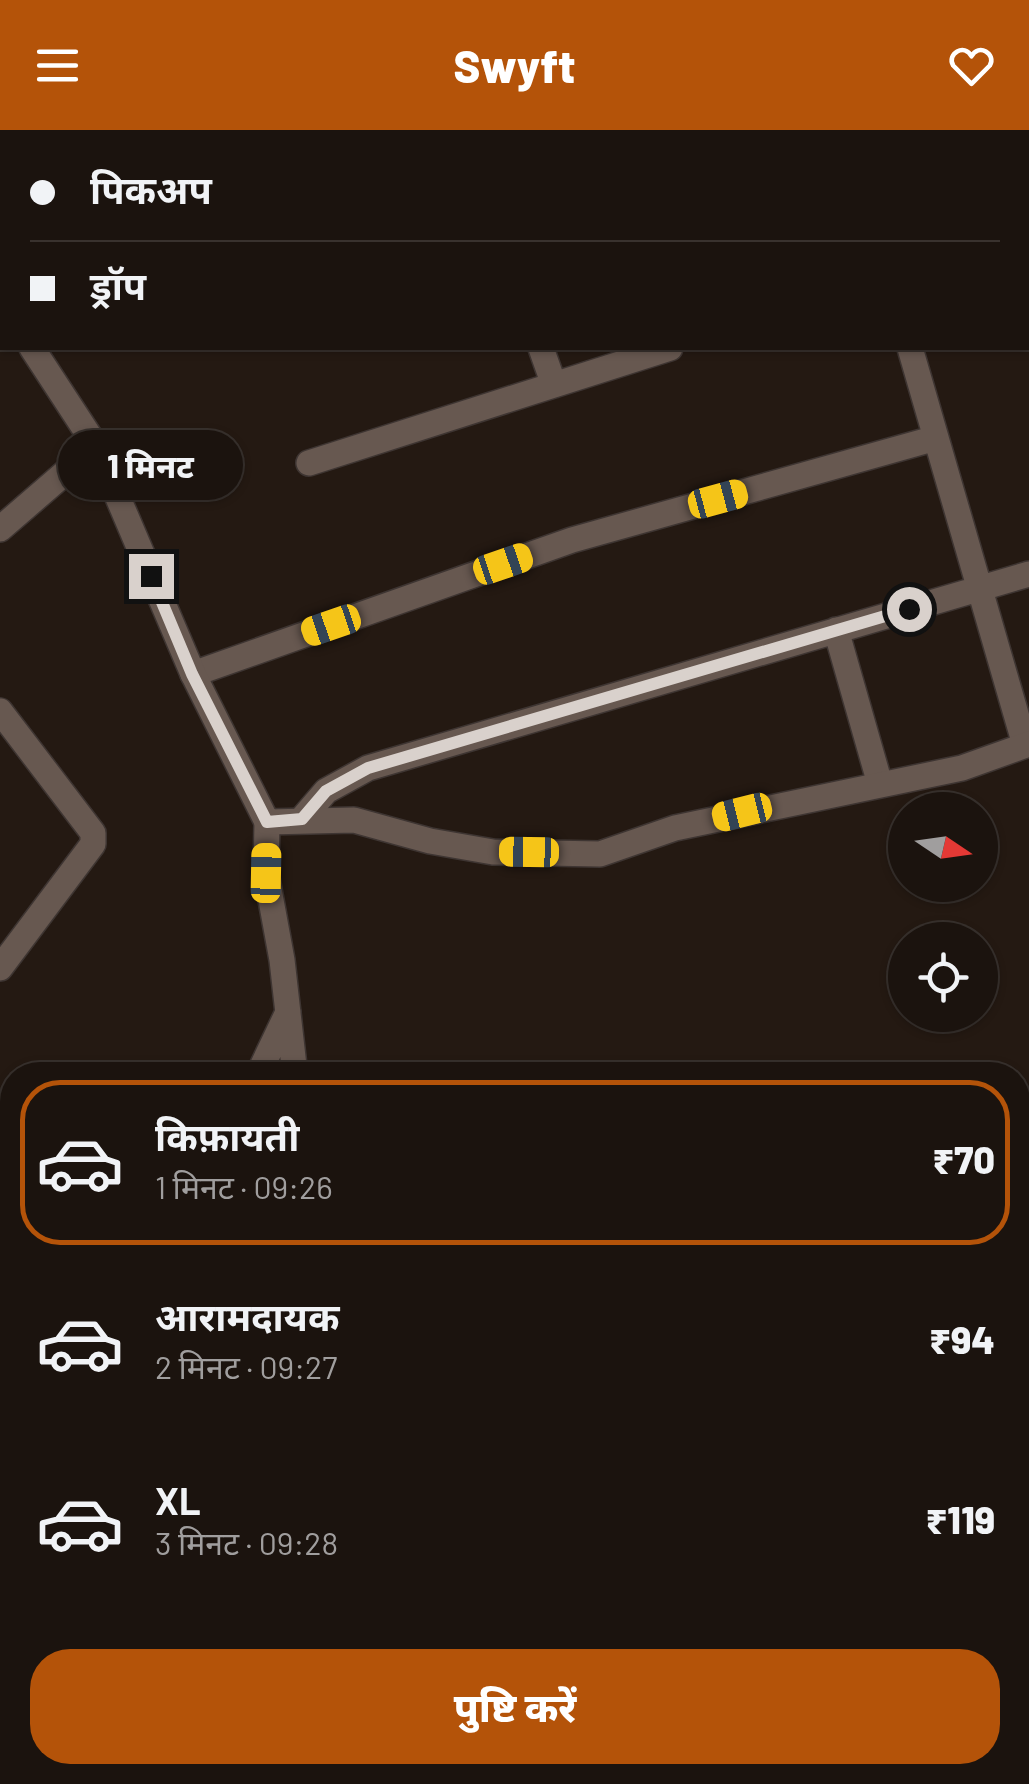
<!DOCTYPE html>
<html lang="hi">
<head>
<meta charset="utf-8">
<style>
	:root { --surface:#1b130e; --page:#28201c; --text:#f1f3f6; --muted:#a09e9e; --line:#39322e; --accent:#b45309 }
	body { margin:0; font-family:Barlow,"Noto Sans Devanagari",sans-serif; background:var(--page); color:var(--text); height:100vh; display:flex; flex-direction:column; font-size:38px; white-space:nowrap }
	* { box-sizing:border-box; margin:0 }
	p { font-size:32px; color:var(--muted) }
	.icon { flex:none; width:55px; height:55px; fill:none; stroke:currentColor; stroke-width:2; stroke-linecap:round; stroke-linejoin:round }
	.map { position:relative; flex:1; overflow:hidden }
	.panel { position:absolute; left:0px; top:932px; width:1030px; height:722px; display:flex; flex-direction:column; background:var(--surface); border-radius:40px 40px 0 0; box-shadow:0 2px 8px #0004,0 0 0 2px var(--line) }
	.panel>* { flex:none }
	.guide { position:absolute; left:0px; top:0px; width:1030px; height:220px; box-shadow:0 2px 8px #0004,0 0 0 2px var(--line); display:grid; align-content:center; height:220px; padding:0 30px; background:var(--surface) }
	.needle { width:65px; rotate:103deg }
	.fabs { position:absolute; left:888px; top:662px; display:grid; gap:20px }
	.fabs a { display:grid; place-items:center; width:110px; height:110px; border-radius:50%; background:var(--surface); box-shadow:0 2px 8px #0004,0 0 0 2px var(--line); font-size:50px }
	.end { position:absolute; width:45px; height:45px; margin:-22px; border:12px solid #d9d1cc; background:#111; box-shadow:0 0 0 5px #111 }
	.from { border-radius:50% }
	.bubble { position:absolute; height:70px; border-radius:35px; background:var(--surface); box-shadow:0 2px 8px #0004,0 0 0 2px var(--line); font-size:32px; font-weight:800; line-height:70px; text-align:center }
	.car { position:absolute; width:30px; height:60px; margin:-30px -15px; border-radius:12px; box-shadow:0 0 8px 2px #0007; background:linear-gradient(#f5c518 24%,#345 0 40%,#f5c518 0 76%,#345 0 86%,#f5c518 0) }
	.guide b { display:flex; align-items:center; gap:35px; height:95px; font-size:38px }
	.guide b+b { border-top:2px solid var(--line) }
	.guide i { width:25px; height:25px; background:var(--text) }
	ul { padding:18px 0 0; list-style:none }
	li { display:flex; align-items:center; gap:30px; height:165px; margin:0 20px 15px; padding:0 10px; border:5px solid transparent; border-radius:40px }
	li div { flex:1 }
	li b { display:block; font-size:38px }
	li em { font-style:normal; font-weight:800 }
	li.current { border-color:var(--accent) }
	li>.icon { width:90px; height:90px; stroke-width:1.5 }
	.cta { display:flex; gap:20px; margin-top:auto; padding:20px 30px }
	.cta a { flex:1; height:115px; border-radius:40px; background:var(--accent); color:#fff; font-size:40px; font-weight:800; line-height:115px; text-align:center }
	header { display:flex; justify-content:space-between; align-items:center; height:130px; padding:0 30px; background:var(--accent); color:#fff; font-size:45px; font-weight:800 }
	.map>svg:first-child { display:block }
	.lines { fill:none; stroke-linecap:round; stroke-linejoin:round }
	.minor-casing { stroke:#3e3532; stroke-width:28 }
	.tertiary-casing { stroke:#3e3532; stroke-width:28 }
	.minor { stroke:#675850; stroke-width:25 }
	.tertiary { stroke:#675850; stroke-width:25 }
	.route { stroke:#d9d1cc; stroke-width:12 }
</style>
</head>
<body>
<header><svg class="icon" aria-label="menu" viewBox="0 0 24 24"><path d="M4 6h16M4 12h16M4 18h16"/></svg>Swyft<svg class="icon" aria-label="heart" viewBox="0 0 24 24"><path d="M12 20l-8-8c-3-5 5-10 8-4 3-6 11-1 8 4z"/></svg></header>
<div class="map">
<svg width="1029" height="1654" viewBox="0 0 1029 1654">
	<rect width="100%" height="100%" fill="#241912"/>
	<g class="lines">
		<defs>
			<path id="minor" d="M477 0 478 2
				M627 0 628 2
				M850 0V2
				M816 2 824 0
				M1028 105 1029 104
				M541 218 554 255
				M910 218 1025 615
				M309 333 670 218
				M0 399 96 316
				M836 500 880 654
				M193 544 572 410 936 308
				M0 581 93 703V714L0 838
				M302 689 326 661 368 638 1029 444
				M267 692 266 743 282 830 295 945
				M258 945 288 882
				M0 1056 12 1064
				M0 1232 12 1243
				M268 1642 279 1654
				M576 1642 581 1654
				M998 1642 1010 1654
				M156 1654 160 1642
				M434 1654 435 1642
				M620 1654 629 1642"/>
			<path id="tertiary" d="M0 169 2 173
				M32 218 96 316 193 544 267 692 354 690 430 711 493 722 600 724 675 698 962 638 1029 614"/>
		</defs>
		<use href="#minor" class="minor-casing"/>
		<use href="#tertiary" class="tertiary-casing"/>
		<use href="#minor" class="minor"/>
		<use href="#tertiary" class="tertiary"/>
	</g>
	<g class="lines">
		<path class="route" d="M151 446 192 544 267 692 302 689 326 661 368 638 909 479"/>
	</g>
</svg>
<div class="fabs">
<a><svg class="needle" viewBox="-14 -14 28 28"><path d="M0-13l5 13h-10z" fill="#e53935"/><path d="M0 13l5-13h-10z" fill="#a09e9e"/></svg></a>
<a><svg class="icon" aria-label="locate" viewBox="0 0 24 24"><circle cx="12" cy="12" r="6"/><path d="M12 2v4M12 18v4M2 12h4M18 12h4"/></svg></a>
</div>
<i class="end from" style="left:909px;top:479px"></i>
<i class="end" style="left:151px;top:446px"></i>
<div class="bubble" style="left:58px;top:300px;width:185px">1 मिनट</div>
<i class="car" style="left:718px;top:369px;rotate:75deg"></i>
<i class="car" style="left:503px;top:434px;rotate:71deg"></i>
<i class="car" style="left:331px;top:495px;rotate:251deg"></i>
<i class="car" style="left:742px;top:682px;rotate:256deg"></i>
<i class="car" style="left:529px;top:722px;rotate:271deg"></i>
<i class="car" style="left:266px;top:743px;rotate:1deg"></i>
<div class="guide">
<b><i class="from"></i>पिकअप</b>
<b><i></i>ड्रॉप</b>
</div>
<section class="panel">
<ul>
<li class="current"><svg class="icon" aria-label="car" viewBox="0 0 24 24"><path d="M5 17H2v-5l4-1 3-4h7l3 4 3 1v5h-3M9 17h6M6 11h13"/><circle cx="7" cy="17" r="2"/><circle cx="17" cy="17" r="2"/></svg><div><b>किफ़ायती</b><p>1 मिनट · 09:26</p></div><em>₹70</em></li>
<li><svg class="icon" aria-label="car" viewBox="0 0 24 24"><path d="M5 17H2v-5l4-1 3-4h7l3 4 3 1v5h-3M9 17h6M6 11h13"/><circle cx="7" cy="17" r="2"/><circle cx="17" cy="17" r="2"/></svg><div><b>आरामदायक</b><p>2 मिनट · 09:27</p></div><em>₹94</em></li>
<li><svg class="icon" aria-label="car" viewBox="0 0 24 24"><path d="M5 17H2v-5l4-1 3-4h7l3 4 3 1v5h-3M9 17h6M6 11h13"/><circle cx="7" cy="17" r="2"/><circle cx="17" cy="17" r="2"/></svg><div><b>XL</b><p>3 मिनट · 09:28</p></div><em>₹119</em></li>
</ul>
<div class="cta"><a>पुष्टि करें</a></div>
</section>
</div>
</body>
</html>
